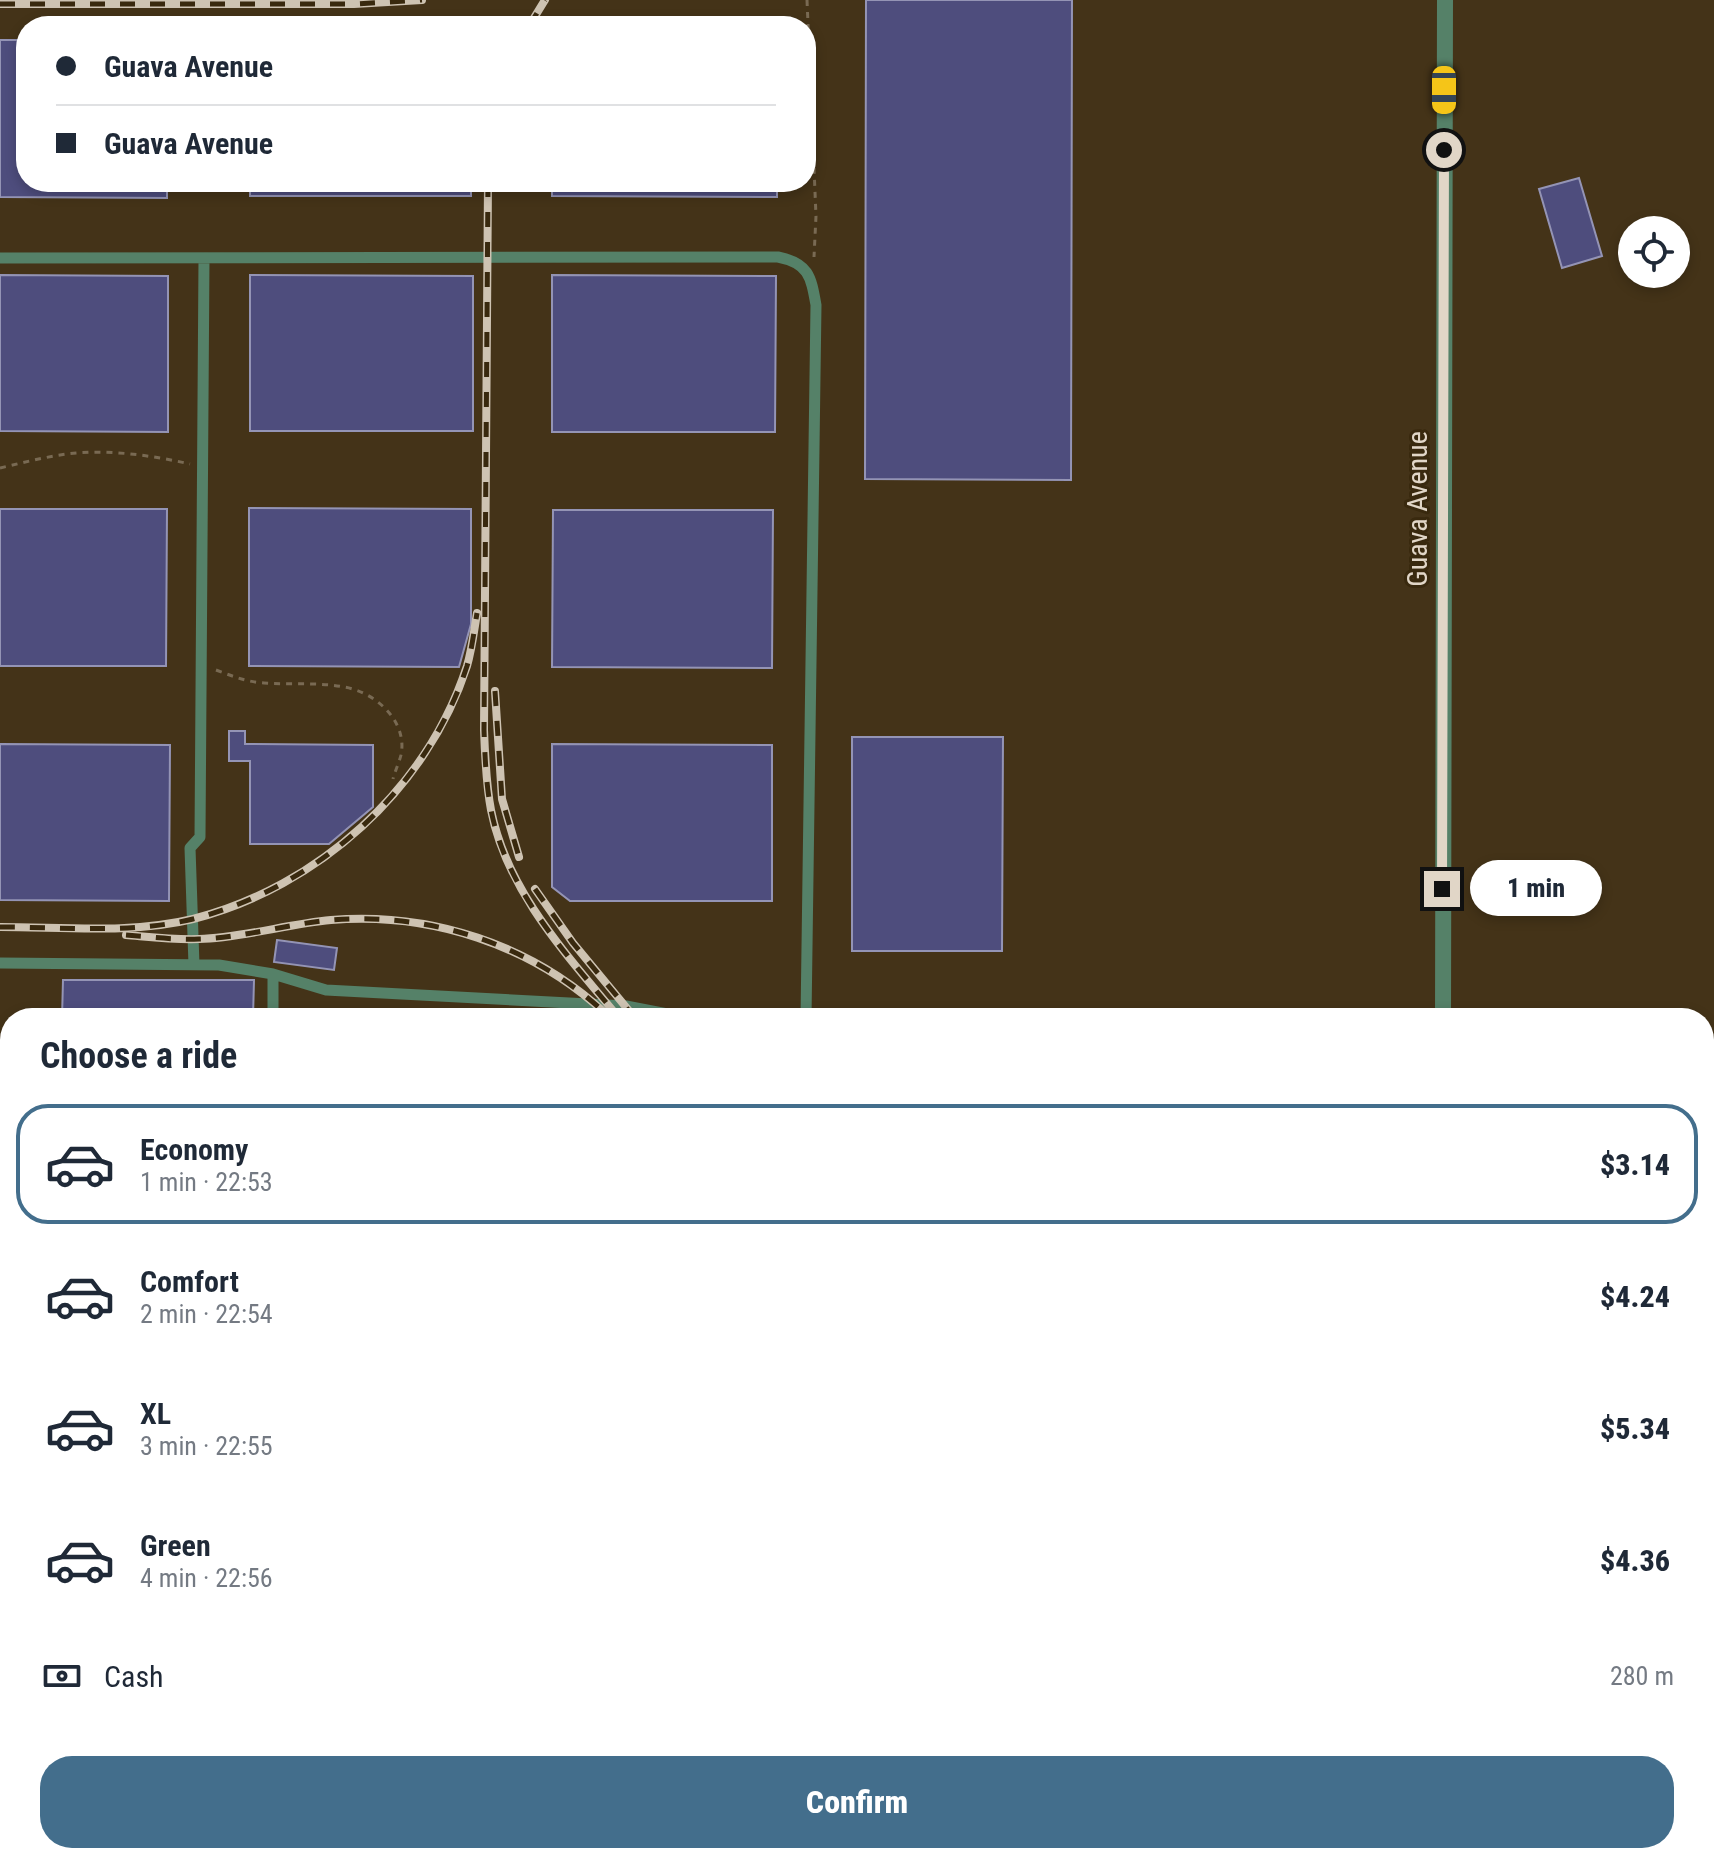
<!DOCTYPE html>
<html lang="en">
<head>
<meta charset="utf-8">
<style>
	:root { --surface:#fff; --page:#f6f6f7; --text:#1f2937; --muted:#747a83; --line:#e0e1e3; --accent:#436e8c }
	body { margin:0; font-family:"Roboto Condensed",sans-serif; background:var(--page); color:var(--text); height:100vh; display:flex; flex-direction:column; font-size:30px; white-space:nowrap }
	* { box-sizing:border-box; margin:0 }
	p { font-size:26px; color:var(--muted) }
	.icon { flex:none; width:44px; height:44px; fill:none; stroke:currentColor; stroke-width:2; stroke-linecap:round; stroke-linejoin:round }
	.map { position:relative; flex:1; overflow:hidden }
	.sheet { position:absolute; left:0px; top:1008px; width:1714px; height:856px; display:flex; flex-direction:column; background:var(--surface); border-radius:32px 32px 0 0; box-shadow:0 4px 12px #0003 }
	.sheet>* { flex:none }
	.top-card { position:absolute; left:16px; top:16px; width:800px; height:176px; border-radius:32px; box-shadow:0 4px 12px #0003; display:grid; align-content:center; height:176px; padding:0 40px; background:var(--surface) }
	.buttons { position:absolute; left:1618px; top:216px; display:grid; gap:16px }
	.buttons a { display:grid; place-items:center; width:72px; height:72px; border-radius:50%; background:var(--surface); box-shadow:0 4px 12px #0003; font-size:40px }
	.end { position:absolute; width:36px; height:36px; margin:-18px; border:10px solid #e1d6c7; background:#111; box-shadow:0 0 0 4px #111 }
	.from { border-radius:50% }
	.bubble { position:absolute; height:56px; border-radius:28px; background:var(--surface); box-shadow:0 4px 12px #0003; font-size:26px; font-weight:800; line-height:56px; text-align:center }
	.car { position:absolute; width:24px; height:48px; margin:-24px -12px; border-radius:10px; box-shadow:0 0 6px 2px #0007; background:linear-gradient(#f5c518 24%,#345 0 40%,#f5c518 0 76%,#345 0 86%,#f5c518 0) }
	.top-card b { display:flex; align-items:center; gap:28px; height:76px; font-size:30px }
	.top-card b+b { border-top:2px solid var(--line) }
	.top-card i { width:20px; height:20px; background:var(--text) }
	ul { padding:0; list-style:none }
	li { display:flex; align-items:center; gap:24px; height:120px; margin:0 16px 12px; padding:0 24px; border:4px solid transparent; border-radius:32px }
	li div { flex:1 }
	li b { display:block; font-size:30px }
	li em { font-style:normal; font-weight:800 }
	li.selected { border-color:var(--accent) }
	li>.icon { width:72px; height:72px; stroke-width:1.5 }
	h2 { padding:0 40px; font-size:36px; line-height:96px }
	.pay { display:flex; align-items:center; gap:20px; height:88px; padding:0 40px; font-size:30px }
	.pay p { margin-inline-start:auto }
	.primary-button { display:flex; gap:16px; margin-top:auto; padding:16px 40px }
	.primary-button a { flex:1; height:92px; border-radius:32px; background:var(--accent); color:#fff; font-size:32px; font-weight:800; line-height:92px; text-align:center }
	.map>svg:first-child { display:block }
	.building { fill:#4e4d7d; stroke:#9494b5; stroke-width:2 }
	.lines { fill:none; stroke-linecap:round; stroke-linejoin:round }
	.path { stroke:#796a53; stroke-width:3; stroke-dasharray:6 6; stroke-linecap:butt }
	.lane { stroke:#558168; stroke-width:11 }
	.street { stroke:#558168; stroke-width:16 }
	.rail-casing { stroke:#cec3b2; stroke-width:8 }
	.rail { stroke:#39290e; stroke-width:5; stroke-dasharray:15; stroke-linecap:butt }
	.route { stroke:#e1d6c7; stroke-width:10 }
	.labels { text-anchor:middle; stroke-width:6; stroke-linejoin:round; paint-order:stroke }
	.street-label { font-size:28px; fill:#e1d6c7; stroke:#39290e }
</style>
</head>
<body>
<div class="map">
<svg width="1714" height="1864" viewBox="0 0 1714 1864">
	<rect width="100%" height="100%" fill="#443318"/>
	<path class="building" d="M866 0H1072L1071 480 865 479Z
		M0 40H26V182H167V198L0 197Z
		M1579 178 1602 256 1562 268 1539 189Z
		M250 182H471V196H250Z
		M552 182H777V197L552 196Z
		M0 275 168 276V432L0 431Z
		M250 275 473 276V431H250Z
		M552 275 776 276 775 432H552Z
		M249 508 471 509V624L459 667 249 666Z
		M0 509H167L166 666H0Z
		M553 510H773L772 668 552 667Z
		M229 731H245V744L373 745V807L329 844H250V761H229Z
		M852 737H1003L1002 951H852Z
		M0 744 170 745 169 901 0 900Z
		M552 744 772 745V901H570L552 887Z
		M277 940 337 948 334 970 274 962Z
		M63 980H254L253 1018H62Z"/>
	<g class="lines">
		<path class="path" d="M807 0 816 216 814 257
			M0 468C22 463 44 457 67 454 107 449 150 455 190 464
			M216 670C232 676 247 682 264 683 291 685 318 682 344 687 375 692 408 721 401 755 399 763 395 771 393 779
			M1704 1309 1714 1304
			M1704 1486 1714 1488
			M1704 1653 1714 1647
			M1538 1854V1864"/>
		<path class="lane" d="M0 258 778 257C809 263 811 277 816 305L806 1018
			M0 963 219 965 273 974 326 990 626 1006 688 1018
			M194 965 190 848 200 837 204 258
			M273 974V1018
			M0 1246H10
			M1704 1434 1710 1439
			M0 1556H10
			M231 1854V1864
			M964 1854V1864"/>
		<path class="street" d="M1443 1018 1445 0
			M1442 1864V1854"/>
		<defs>
			<path id="rail" d="M0 4H354L422 0
				M529 26 545 0
				M488 182 484 730C485 757 486 784 491 810 507 892 568 956 619 1018
				M495 691 502 799 519 857
				M535 889 573 943 635 1018
				M0 927C63 927 131 934 193 919 318 887 427 789 467 666 472 649 474 631 477 613
				M126 935C150 937 175 940 199 939 242 938 287 924 331 920 430 912 531 944 605 1013
				M1704 1637 1714 1636
				M1704 1714 1714 1709
				M1304 1854 1312 1864
				M1522 1864 1531 1854"/>
		</defs>
		<use href="#rail" class="rail-casing"/>
		<use href="#rail" class="rail"/>
	</g>
	<g class="lines">
		<path class="route" d="M1442 889 1444 150"/>
	</g>
	<g class="labels">
		<g class="street-label">
			<text transform="translate(1417 509) rotate(-90)" y="10">Guava Avenue</text>
		</g>
	</g>
</svg>
<div class="buttons">
<a><svg class="icon" aria-label="locate" viewBox="0 0 24 24"><circle cx="12" cy="12" r="6"/><path d="M12 2v4M12 18v4M2 12h4M18 12h4"/></svg></a>
</div>
<i class="end from" style="left:1444px;top:150px"></i>
<i class="end" style="left:1442px;top:889px"></i>
<div class="bubble" style="left:1470px;top:860px;width:132px">1 min</div>
<i class="car" style="left:1444px;top:90px;rotate:180deg"></i>
<div class="top-card">
<b><i class="from"></i>Guava Avenue</b>
<b><i></i>Guava Avenue</b>
</div>
<section class="sheet">
<h2>Choose a ride</h2>
<ul>
<li class="selected"><svg class="icon" aria-label="car" viewBox="0 0 24 24"><path d="M5 17H2v-5l4-1 3-4h7l3 4 3 1v5h-3M9 17h6M6 11h13"/><circle cx="7" cy="17" r="2"/><circle cx="17" cy="17" r="2"/></svg><div><b>Economy</b><p>1 min · 22:53</p></div><em>$3.14</em></li>
<li><svg class="icon" aria-label="car" viewBox="0 0 24 24"><path d="M5 17H2v-5l4-1 3-4h7l3 4 3 1v5h-3M9 17h6M6 11h13"/><circle cx="7" cy="17" r="2"/><circle cx="17" cy="17" r="2"/></svg><div><b>Comfort</b><p>2 min · 22:54</p></div><em>$4.24</em></li>
<li><svg class="icon" aria-label="car" viewBox="0 0 24 24"><path d="M5 17H2v-5l4-1 3-4h7l3 4 3 1v5h-3M9 17h6M6 11h13"/><circle cx="7" cy="17" r="2"/><circle cx="17" cy="17" r="2"/></svg><div><b>XL</b><p>3 min · 22:55</p></div><em>$5.34</em></li>
<li><svg class="icon" aria-label="car" viewBox="0 0 24 24"><path d="M5 17H2v-5l4-1 3-4h7l3 4 3 1v5h-3M9 17h6M6 11h13"/><circle cx="7" cy="17" r="2"/><circle cx="17" cy="17" r="2"/></svg><div><b>Green</b><p>4 min · 22:56</p></div><em>$4.36</em></li>
</ul>
<div class="pay"><svg class="icon" aria-label="cash" viewBox="0 0 24 24"><path d="M3 7h18v10H3z"/><circle cx="12" cy="12" r="2"/></svg>Cash<p>280 m</p></div>
<div class="primary-button"><a>Confirm</a></div>
</section>
</div>
</body>
</html>
